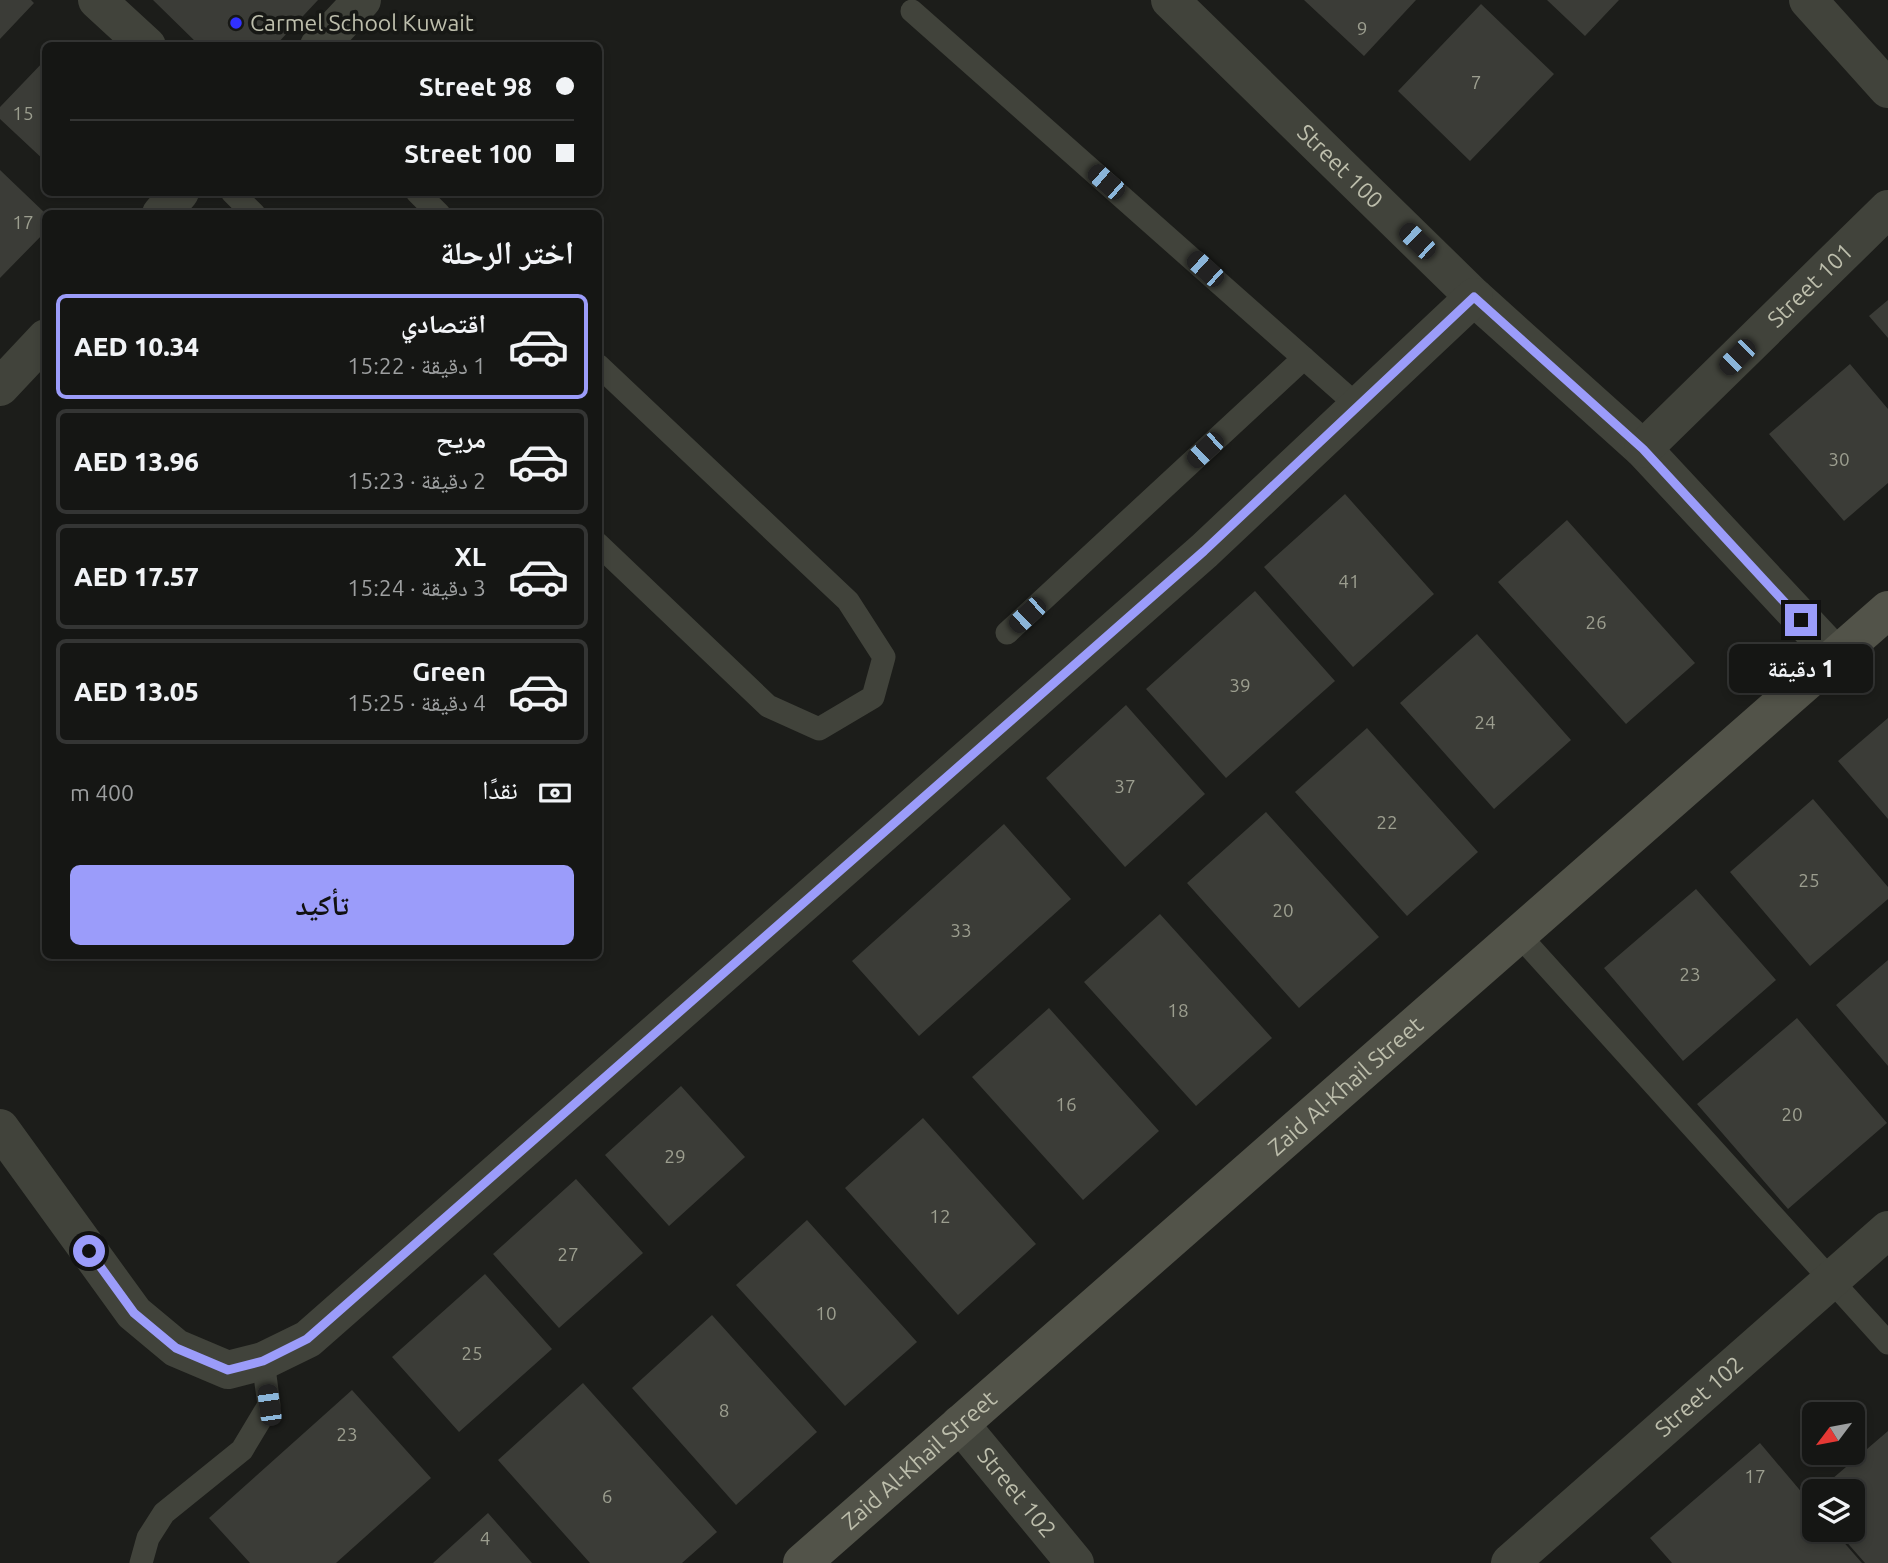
<!DOCTYPE html>
<html lang="ar">
<head>
<meta charset="utf-8">
<style>
	:root { --surface:#151614; --page:#1e1f1d; --text:#f1f3f6; --muted:#9d9fa0; --line:#343534; --accent:#9b9cfa }
	body { margin:0; font-family:Ubuntu,"Noto Naskh Arabic",sans-serif; background:var(--page); color:var(--text); direction:rtl; height:100vh; display:flex; flex-direction:column; font-size:26px; white-space:nowrap }
	* { box-sizing:border-box; margin:0 }
	p { font-size:23px; color:var(--muted) }
	.icon { flex:none; width:38px; height:38px; fill:none; stroke:currentColor; stroke-width:2; stroke-linecap:round; stroke-linejoin:round }
	.map { position:relative; flex:1; overflow:hidden; direction:ltr }
	.sheet { position:absolute; left:42px; top:210px; width:560px; height:749px; display:flex; flex-direction:column; background:var(--surface); border-radius:10px; box-shadow:0 4px 10px #0003,0 0 0 2px var(--line); direction:rtl }
	.sheet>* { flex:none }
	.guide { position:absolute; left:42px; top:42px; width:560px; height:154px; border-radius:10px; box-shadow:0 4px 10px #0003,0 0 0 2px var(--line); direction:rtl; display:grid; align-content:center; height:154px; padding:0 28px; background:var(--surface) }
	.needle { width:46px; rotate:238deg }
	.buttons { position:absolute; left:1802px; top:1402px; display:grid; gap:14px }
	.buttons a { display:grid; place-items:center; width:63px; height:63px; border-radius:10px; background:var(--surface); box-shadow:0 4px 10px #0003,0 0 0 2px var(--line); font-size:35px }
	.end { position:absolute; width:32px; height:32px; margin:-16px; border:9px solid #9b9cfa; background:#111; box-shadow:0 0 0 4px #111 }
	.from { border-radius:50% }
	.bubble { position:absolute; height:49px; border-radius:10px; background:var(--surface); box-shadow:0 4px 10px #0003,0 0 0 2px var(--line); font-size:23px; font-weight:800; line-height:49px; text-align:center; direction:rtl }
	.car { position:absolute; width:21px; height:42px; margin:-21px -10px; border-radius:9px; box-shadow:0 0 5px 2px #0007; background:linear-gradient(#222 24%,#8ab4d8 0 40%,#222 0 76%,#8ab4d8 0 86%,#222 0) }
	.guide b { display:flex; align-items:center; gap:24px; height:66px; font-size:26px }
	.guide b+b { border-top:2px solid var(--line) }
	.guide i { width:18px; height:18px; background:var(--text) }
	ul { padding:0; list-style:none }
	li { display:flex; align-items:center; gap:21px; height:105px; margin:0 14px 10px; padding:0 14px; border:4px solid var(--line); border-radius:10px }
	li div { flex:1 }
	li b { display:block; font-size:26px }
	li em { font-style:normal; font-weight:800 }
	li.selected { border-color:var(--accent) }
	li>.icon { width:63px; height:63px; stroke-width:1.5 }
	h2 { padding:0 28px; font-size:32px; line-height:84px }
	.pay { display:flex; align-items:center; gap:18px; height:77px; padding:0 28px; font-size:26px }
	.pay p { margin-inline-start:auto }
	.cta { display:flex; gap:14px; margin-top:auto; padding:14px 28px }
	.cta a { flex:1; height:80px; border-radius:10px; background:var(--accent); color:#111; font-size:28px; font-weight:800; line-height:80px; text-align:center }
	.map>svg:first-child { display:block }
	.building { fill:#3b3c37 }
	.lines { fill:none; stroke-linecap:round; stroke-linejoin:round }
	.lane { stroke:#41433b; stroke-width:23 }
	.street { stroke:#41433b; stroke-width:38 }
	.secondary { stroke:#525349; stroke-width:38 }
	.route { stroke:#9b9cfa; stroke-width:9 }
	.poi-dot { fill:#3131ff; stroke:#171815; stroke-width:2.5 }
	.labels { text-anchor:middle; stroke-width:7; stroke-linejoin:round; paint-order:stroke }
	.number-label { font-size:19px; fill:#9c9e8f }
	.poi-label { font-size:23px; fill:#bdbeac; stroke:#171815; text-anchor:start }
	.street-label { font-size:23px; fill:#bdbeac; stroke:#171815 }
</style>
</head>
<body>
<div class="map">
<svg width="1888" height="1563" viewBox="0 0 1888 1563">
	<rect width="100%" height="100%" fill="#1c1d1a"/>
	<path class="building" d="M0 0H31L34 3 0 39Z
		M153 0H318L275 46H200Z
		M1304 0H1416L1364 56Z
		M1547 0H1619L1585 36Z
		M1481 4 1554 74 1470 161 1398 91Z
		M46 59V162L0 119V107Z
		M0 170 46 214V231L0 278Z
		M1888 300V338L1869 316Z
		M1850 364 1888 409V483L1844 521 1769 434Z
		M1345 494 1434 594 1353 667 1264 567Z
		M1567 520 1695 663 1626 724 1498 582Z
		M1255 591 1335 681 1226 778 1146 689Z
		M1477 634 1571 740 1494 809 1400 703Z
		M1126 705 1205 794 1125 867 1046 778Z
		M1888 718V819L1838 761Z
		M1367 728 1478 852 1407 916 1295 792Z
		M1813 799 1888 887V899L1810 966 1730 872Z
		M1266 812 1379 937 1299 1008 1187 883Z
		M1004 824 1071 899 919 1036 852 961Z
		M1696 889 1776 980 1683 1061 1604 968Z
		M1160 914 1272 1038 1196 1106 1084 982Z
		M1888 960V1066L1836 1005Z
		M1049 1008 1159 1131 1083 1200 972 1077Z
		M1797 1018 1887 1123 1788 1209 1697 1104Z
		M681 1086 745 1157 669 1226 605 1155Z
		M923 1118 1036 1244 958 1315 845 1188Z
		M576 1179 643 1253 559 1328 493 1254Z
		M807 1220 917 1342 845 1406 736 1285Z
		M485 1274 552 1349 459 1432 392 1357Z
		M712 1315 817 1432 736 1505 632 1388Z
		M583 1383 717 1532 682 1563H590L498 1460Z
		M352 1390 431 1478 336 1563H250L209 1518Z
		M1888 1431V1563H1865L1836 1530H1853V1491H1818Z
		M1760 1443 1815 1508V1530H1833L1862 1563H1672L1650 1538Z
		M488 1513 532 1563H433Z"/>
	<g class="lines">
		<path class="lane" d="M912 11 1359 407
			M232 192 254 214
			M417 192 439 214
			M598 365 848 601 884 657 873 697 819 729 768 706 598 544
			M1007 633 1304 358
			M1519 935 1888 1343
			M141 1563 148 1538 164 1513 242 1450 269 1405 263 1361"/>
		<g class="street">
			<path d="M97 0 147 46"/>
			<path id="s1" d="M1170 0 1474 297 1643 449 1837 657"/>
			<path d="M1808 0 1888 89"/>
			<path d="M319 46 362 0"/>
			<path d="M161 214 180 192"/>
			<path d="M0 387 46 338"/>
			<path id="s2" d="M1643 449 1888 209"/>
			<path d="M0 1128 134 1313 176 1348 228 1370 263 1361 308 1339 1204 551 1474 297"/>
			<path id="s3" d="M960 1424 1075 1563"/>
			<path id="s4" d="M1510 1563 1888 1230"/>
		</g>
		<path class="secondary" id="s5" d="M802 1563 1888 610"/>
	</g>
	<g class="lines">
		<path class="route" d="M89 1251 134 1313 176 1348 228 1370 263 1361 307 1339 1204 551 1474 297 1643 449 1801 620"/>
	</g>
	<circle class="poi-dot" cx="236" cy="23" r="7"/>
	<g class="labels">
		<g class="number-label">
			<text x="1362" y="35">9</text>
			<text x="1476" y="89">7</text>
			<text x="23" y="120">15</text>
			<text x="23" y="229">17</text>
			<text x="1839" y="466">30</text>
			<text x="1349" y="588">41</text>
			<text x="1596" y="629">26</text>
			<text x="1240" y="692">39</text>
			<text x="1485" y="729">24</text>
			<text x="1125" y="793">37</text>
			<text x="1387" y="829">22</text>
			<text x="1809" y="887">25</text>
			<text x="1283" y="917">20</text>
			<text x="961" y="937">33</text>
			<text x="1690" y="981">23</text>
			<text x="1178" y="1017">18</text>
			<text x="1066" y="1111">16</text>
			<text x="1792" y="1121">20</text>
			<text x="675" y="1163">29</text>
			<text x="940" y="1223">12</text>
			<text x="568" y="1261">27</text>
			<text x="826" y="1320">10</text>
			<text x="472" y="1360">25</text>
			<text x="724" y="1417">8</text>
			<text x="347" y="1441">23</text>
			<text x="1755" y="1483">17</text>
			<text x="607" y="1503">6</text>
			<text x="485" y="1545">4</text>
		</g>
		<g class="poi-label">
			<text x="250" y="31">Carmel School Kuwait</text>
		</g>
		<g class="street-label">
			<text dy="8" stroke="none"><textPath href="#s1" startOffset="238">Street 100</textPath></text>
			<text dy="8" stroke="none"><textPath href="#s2" startOffset="234">Street 101</textPath></text>
			<text dy="8" stroke="none"><textPath href="#s5" startOffset="723">Zaid Al-Khail Street</textPath></text>
			<text dy="8" stroke="none"><textPath href="#s4" startOffset="252">Street 102</textPath></text>
			<text dy="8" stroke="none"><textPath href="#s5" startOffset="156">Zaid Al-Khail Street</textPath></text>
			<text dy="8" stroke="none"><textPath href="#s3" startOffset="89">Street 102</textPath></text>
		</g>
	</g>
</svg>
<div class="buttons">
<a><svg class="needle" viewBox="-14 -14 28 28"><path d="M0-13l5 13h-10z" fill="#e53935"/><path d="M0 13l5-13h-10z" fill="#9d9fa0"/></svg></a>
<a><svg class="icon" aria-label="layers" viewBox="0 0 24 24"><path d="M12 4l9 5-9 5-9-5zM3 14l9 5 9-5"/></svg></a>
</div>
<i class="end from" style="left:89px;top:1251px"></i>
<i class="end" style="left:1801px;top:620px"></i>
<div class="bubble" style="left:1729px;top:644px;width:144px">1 دقيقة</div>
<i class="car" style="left:1106px;top:182px;rotate:311deg"></i>
<i class="car" style="left:1417px;top:241px;rotate:314deg"></i>
<i class="car" style="left:1205px;top:269px;rotate:312deg"></i>
<i class="car" style="left:1737px;top:357px;rotate:225deg"></i>
<i class="car" style="left:1205px;top:450px;rotate:227deg"></i>
<i class="car" style="left:1027px;top:615px;rotate:227deg"></i>
<i class="car" style="left:269px;top:1405px;rotate:352deg"></i>
<div class="guide">
<b><i class="from"></i>Street 98</b>
<b><i></i>Street 100</b>
</div>
<section class="sheet">
<h2>اختر الرحلة</h2>
<ul>
<li class="selected"><svg class="icon" aria-label="car" viewBox="0 0 24 24"><path d="M5 17H2v-5l4-1 3-4h7l3 4 3 1v5h-3M9 17h6M6 11h13"/><circle cx="7" cy="17" r="2"/><circle cx="17" cy="17" r="2"/></svg><div><b>اقتصادي</b><p>1 دقيقة · 15:22</p></div><em>AED 10.34</em></li>
<li><svg class="icon" aria-label="car" viewBox="0 0 24 24"><path d="M5 17H2v-5l4-1 3-4h7l3 4 3 1v5h-3M9 17h6M6 11h13"/><circle cx="7" cy="17" r="2"/><circle cx="17" cy="17" r="2"/></svg><div><b>مريح</b><p>2 دقيقة · 15:23</p></div><em>AED 13.96</em></li>
<li><svg class="icon" aria-label="car" viewBox="0 0 24 24"><path d="M5 17H2v-5l4-1 3-4h7l3 4 3 1v5h-3M9 17h6M6 11h13"/><circle cx="7" cy="17" r="2"/><circle cx="17" cy="17" r="2"/></svg><div><b>XL</b><p>3 دقيقة · 15:24</p></div><em>AED 17.57</em></li>
<li><svg class="icon" aria-label="car" viewBox="0 0 24 24"><path d="M5 17H2v-5l4-1 3-4h7l3 4 3 1v5h-3M9 17h6M6 11h13"/><circle cx="7" cy="17" r="2"/><circle cx="17" cy="17" r="2"/></svg><div><b>Green</b><p>4 دقيقة · 15:25</p></div><em>AED 13.05</em></li>
</ul>
<div class="pay"><svg class="icon" aria-label="cash" viewBox="0 0 24 24"><path d="M3 7h18v10H3z"/><circle cx="12" cy="12" r="2"/></svg>نقدًا<p>400 m</p></div>
<div class="cta"><a>تأكيد</a></div>
</section>
</div>
</body>
</html>
